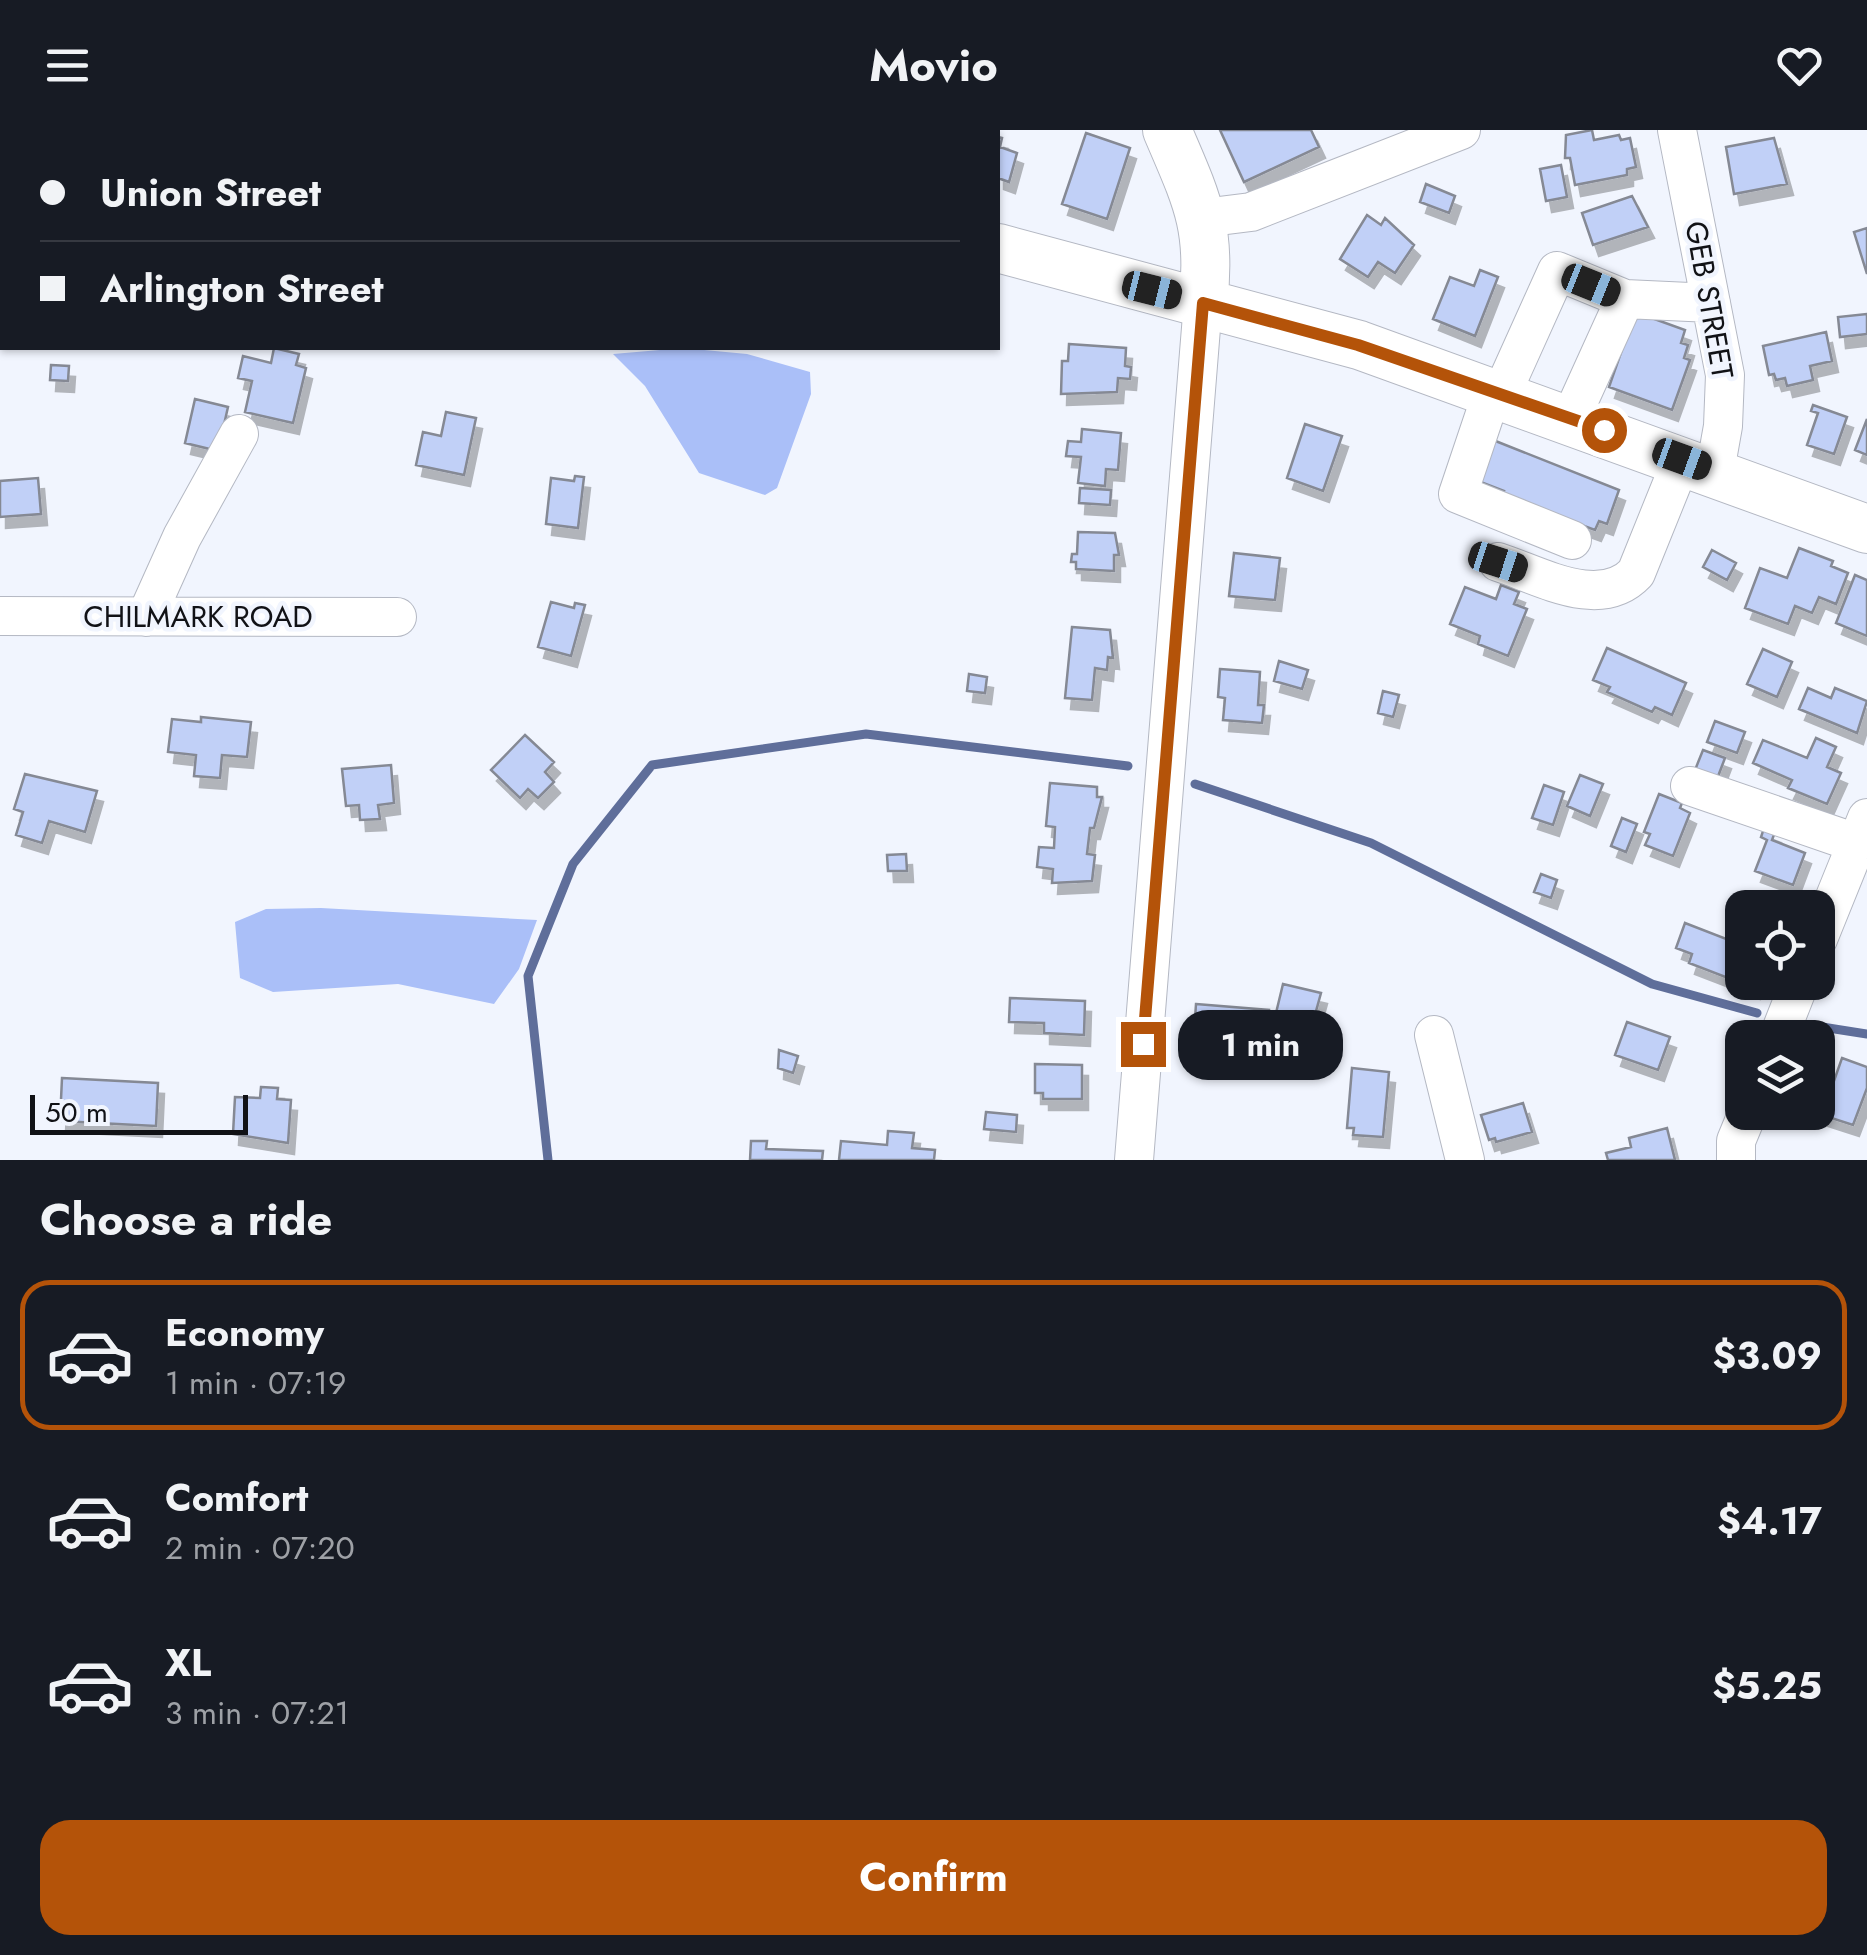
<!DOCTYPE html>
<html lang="en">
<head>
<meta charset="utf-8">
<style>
	:root { --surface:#171b24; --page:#20242c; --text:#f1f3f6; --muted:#9ea1a6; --line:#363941; --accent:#b45309 }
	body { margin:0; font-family:Jost,sans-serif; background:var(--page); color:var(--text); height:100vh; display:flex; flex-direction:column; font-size:38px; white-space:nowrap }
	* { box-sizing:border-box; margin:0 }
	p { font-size:32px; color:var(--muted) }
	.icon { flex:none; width:55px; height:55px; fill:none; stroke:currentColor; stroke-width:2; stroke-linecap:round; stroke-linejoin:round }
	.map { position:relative; height:1030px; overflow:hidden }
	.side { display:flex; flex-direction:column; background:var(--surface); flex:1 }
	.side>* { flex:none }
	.banner { position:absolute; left:0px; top:0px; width:1000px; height:220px; box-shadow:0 2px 8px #0004; display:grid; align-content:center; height:220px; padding:0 40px; background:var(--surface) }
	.fabs { position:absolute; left:1725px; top:760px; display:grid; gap:20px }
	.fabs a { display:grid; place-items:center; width:110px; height:110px; border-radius:20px; background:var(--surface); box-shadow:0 2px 8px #0004; font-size:50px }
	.scale { position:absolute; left:30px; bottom:25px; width:218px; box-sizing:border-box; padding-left:10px; border:5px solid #111216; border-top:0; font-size:28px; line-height:35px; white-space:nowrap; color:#111216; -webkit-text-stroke:8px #f1f5fe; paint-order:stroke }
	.end { position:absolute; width:45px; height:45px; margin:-22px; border:12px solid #b45309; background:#fff; box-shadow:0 0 0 5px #fff }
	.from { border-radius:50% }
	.bubble { position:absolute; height:70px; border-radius:30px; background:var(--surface); box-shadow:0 2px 8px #0004; font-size:32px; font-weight:700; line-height:70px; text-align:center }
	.car { position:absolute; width:30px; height:60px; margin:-30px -15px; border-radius:12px; box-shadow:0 0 8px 2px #0007; background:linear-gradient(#222 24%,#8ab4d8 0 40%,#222 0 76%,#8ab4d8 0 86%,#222 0) }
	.banner b { display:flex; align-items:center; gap:35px; height:95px; font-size:38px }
	.banner b+b { border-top:2px solid var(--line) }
	.banner i { width:25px; height:25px; background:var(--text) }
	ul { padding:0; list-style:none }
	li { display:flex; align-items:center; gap:30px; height:150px; margin:0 20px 15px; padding:0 20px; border:5px solid transparent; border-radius:30px }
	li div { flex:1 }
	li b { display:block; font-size:38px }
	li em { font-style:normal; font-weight:700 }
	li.on { border-color:var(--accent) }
	li>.icon { width:90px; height:90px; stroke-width:1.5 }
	h2 { padding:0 40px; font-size:45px; line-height:120px }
	.button { display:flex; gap:20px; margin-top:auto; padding:20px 40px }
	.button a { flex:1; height:115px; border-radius:30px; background:var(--accent); color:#fff; font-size:40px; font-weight:700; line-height:115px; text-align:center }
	header { display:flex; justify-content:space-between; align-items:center; height:130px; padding:0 40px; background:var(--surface); font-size:45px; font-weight:700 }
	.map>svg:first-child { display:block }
	.green { fill:#aabff8 }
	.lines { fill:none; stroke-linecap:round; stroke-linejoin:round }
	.stream { stroke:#5f6e9a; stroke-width:9 }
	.building { fill:#c1d0f7; stroke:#858994; stroke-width:2.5; filter:url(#shadow) }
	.minor-casing { stroke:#b4b8c3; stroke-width:40 }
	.major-casing { stroke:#b4b8c3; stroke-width:50 }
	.minor { stroke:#fff; stroke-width:38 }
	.major { stroke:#fff; stroke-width:48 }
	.route { stroke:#b45309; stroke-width:12 }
	.labels { text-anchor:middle; stroke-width:9; stroke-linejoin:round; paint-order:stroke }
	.street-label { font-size:30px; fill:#111216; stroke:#f1f5fe }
</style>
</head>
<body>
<header><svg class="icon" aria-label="menu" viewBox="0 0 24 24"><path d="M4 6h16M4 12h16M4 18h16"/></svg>Movio<svg class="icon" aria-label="heart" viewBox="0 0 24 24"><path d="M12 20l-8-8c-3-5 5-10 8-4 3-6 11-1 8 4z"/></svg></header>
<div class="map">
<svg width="1867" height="1030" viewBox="0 0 1867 1030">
	<defs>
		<filter id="shadow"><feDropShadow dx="6" dy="11" stdDeviation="0" flood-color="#0004"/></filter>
	</defs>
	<rect width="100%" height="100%" fill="#f1f5fe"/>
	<path class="green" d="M683 218 747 224 810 242 811 264 777 358 765 365 699 343 645 256 613 224Z
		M321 778 537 790 519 839 494 874 398 854 273 862 240 848 235 792 266 779Z"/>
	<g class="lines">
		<path class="stream" d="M1195 654 1371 713 1652 854 1757 883
			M1822 897 1867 904
			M548 1030 528 846 573 734 652 635 866 604 1128 636"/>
	</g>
	<path class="building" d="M1220 0H1311L1319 17 1244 52Z
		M1592 0 1594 10 1619 5 1621 10 1630 8 1636 37 1627 39V45L1575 55 1570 28H1565L1566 5Z
		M1086 3 1130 18 1107 89 1062 74Z
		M998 7 1002 8 1000 17 1017 23 1009 52 998 48Z
		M1774 8 1787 54 1734 64 1726 17Z
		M1561 35 1567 67 1546 71 1540 39Z
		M1426 54 1455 66 1449 83 1420 72Z
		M1632 66 1648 97 1593 115 1582 83Z
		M1367 85 1381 95 1385 88 1414 115 1395 143 1378 132 1368 147 1340 129Z
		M1867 98V144L1854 102Z
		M1480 140 1498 147 1475 206 1433 189 1450 147 1474 156Z
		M1635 182 1685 200 1681 213 1688 215 1684 228 1690 230 1672 280 1609 257Z
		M1867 184V204L1840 207 1838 187Z
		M1826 202 1832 231 1810 236 1813 250 1787 256 1785 248 1776 250 1774 244 1769 245 1763 216Z
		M1069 214 1126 218 1125 236 1131 237 1130 249 1118 248 1117 262 1061 264 1062 231H1068Z
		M274 218 299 224 296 235 306 238 293 293 245 282 252 251 238 248 243 226 271 233Z
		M51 235 69 236 68 251 50 250Z
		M195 269 228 277 218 321 185 313Z
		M1813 275 1847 287 1834 324 1807 315 1818 283 1811 281Z
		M446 282 476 288 464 345 416 335 423 302 441 306Z
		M1867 289V325L1855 320Z
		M1305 294 1342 306 1323 361 1287 348Z
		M1082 299 1121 303 1118 340 1106 339 1105 356 1078 353 1081 327 1066 326 1068 311 1081 312Z
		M1493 310 1619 360 1607 394 1599 391 1595 400 1502 366 1504 361 1478 351Z
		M575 346 584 347 578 398 546 394 551 348 574 351Z
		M38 348 41 384 0 387V351Z
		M1080 358 1111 360 1110 375 1079 373Z
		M1078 402 1115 403 1119 425H1114V441L1076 439V432H1071L1072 424H1077Z
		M1799 418 1833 431 1831 436 1848 443 1836 474 1819 467 1812 483 1795 476 1788 494 1745 478 1760 438 1787 448Z
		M1712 420 1736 433 1727 450 1703 437Z
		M1234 423 1280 428 1275 470 1229 466Z
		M1855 445 1867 450V506L1836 493Z
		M1501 455 1519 462 1514 474 1527 479 1508 526 1478 514 1480 506 1450 494 1465 457 1496 469Z
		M551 472 574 478 575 473 585 475 571 526 538 517Z
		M1072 497 1110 500 1113 528 1108 527 1107 540 1095 538 1092 570 1065 568Z
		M1607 518 1686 553 1672 585 1655 577 1652 582 1607 562 1610 557 1593 550Z
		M1763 519 1792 532 1777 567 1747 554Z
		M1279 531 1308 540 1302 559 1274 551Z
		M1220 539 1260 542 1258 575H1264L1262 593 1223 590 1225 568 1218 567Z
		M969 544 987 547 985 563 967 561Z
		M1808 558 1831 568 1835 558 1867 571 1857 603 1799 579Z
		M1383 561 1399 565 1393 587 1378 583Z
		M201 587 251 592 247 627 222 625 220 648 194 646 196 625 168 622 172 589 201 592Z
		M1715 591 1745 602 1737 623 1707 612Z
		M525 605 554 632 545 642 554 652 538 668 528 659 520 668 491 640Z
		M1816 608 1836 617 1827 637 1841 643 1827 674 1788 658 1792 650 1753 633 1763 610 1807 628Z
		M1703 620 1725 628 1717 649 1695 640Z
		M391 635 394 673 378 675 380 689 360 690 359 675 346 676 342 639Z
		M25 644 97 661 85 702 49 691 42 713 16 705 23 682 14 679Z
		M1580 645 1603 654 1590 686 1567 676Z
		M1050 653 1097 657V667H1102L1094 698H1090L1087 724 1095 725 1092 751 1052 753 1053 739 1037 737 1039 717 1054 718 1055 697 1046 696Z
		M1544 655 1564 662 1553 695 1532 688Z
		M1659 664 1682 673 1680 678 1690 683 1673 726 1645 715 1650 704 1644 702Z
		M1622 688 1637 694 1626 722 1611 716Z
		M1764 698 1775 702 1772 710 1805 723 1793 755 1755 741 1767 710 1761 707Z
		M906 724 907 741H888L887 725Z
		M1541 744 1557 750 1551 768 1534 762Z
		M1685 793 1742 815V852H1757L1754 858 1689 833 1692 824 1676 818Z
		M1283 854 1321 863 1313 892 1276 883Z
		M1010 868 1085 871 1084 905 1044 903V893L1009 892Z
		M1196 874 1269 880 1266 910 1194 904Z
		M1627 892 1670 907 1658 940 1615 925Z
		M779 920 798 926 793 943 778 938Z
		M1842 928 1867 937V958L1853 995 1822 985Z
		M1035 934 1082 935V969H1043V963H1035Z
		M1352 938 1389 942 1383 1007 1353 1005 1354 998H1347Z
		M62 948 158 953 156 996 60 991Z
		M261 957 278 958 277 969 291 970 288 1013 233 1004 235 967 260 968Z
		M1523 973 1532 1002 1496 1012 1495 1008 1489 1010 1481 985Z
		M986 982 1017 985 1016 1002 984 999Z
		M1667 998 1675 1030H1608L1606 1023 1631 1017 1629 1008Z
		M888 1001 914 1003 912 1018 935 1020 934 1030H839L841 1011 887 1015Z
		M751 1011H767L766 1019 823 1021 822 1030H750Z"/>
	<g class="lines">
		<defs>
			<path id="minor" d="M1677 0 1725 245 1723 296 1715 341
				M1203 88 1251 82 1461 0
				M1493 260 1458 364 1572 410
				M1502 263 1557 141 1625 169 1711 173
				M1571 288 1625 169
				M1498 432C1541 446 1600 481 1636 443L1682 329
				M0 486 397 487
				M146 487 182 407 239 304
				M1690 656 1856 713
				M1818 809 1867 688
				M1434 905 1465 1030
				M1778 908 1800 852
				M1134 1030 1203 173
				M1736 1030V1011L1748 982"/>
			<path id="major" d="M562 0 576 2
				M1167 0C1196 68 1212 97 1203 173
				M998 118 1359 215 1867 399"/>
		</defs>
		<use href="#minor" class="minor-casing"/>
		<use href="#major" class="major-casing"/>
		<use href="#minor" class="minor"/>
		<use href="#major" class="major"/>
	</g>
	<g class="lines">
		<path class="route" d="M1143 914 1203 173 1358 215 1604 300"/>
	</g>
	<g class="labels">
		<g class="street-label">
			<text transform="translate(1709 170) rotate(80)" y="10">GEB STREET</text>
			<text x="198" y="497">CHILMARK ROAD</text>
		</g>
	</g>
</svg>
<div class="fabs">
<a><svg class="icon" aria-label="locate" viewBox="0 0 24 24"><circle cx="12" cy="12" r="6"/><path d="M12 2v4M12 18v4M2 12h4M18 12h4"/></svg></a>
<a><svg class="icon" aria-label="layers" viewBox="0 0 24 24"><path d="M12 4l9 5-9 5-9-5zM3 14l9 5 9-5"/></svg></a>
</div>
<div class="scale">50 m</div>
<i class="end from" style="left:1604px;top:300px"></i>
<i class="end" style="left:1143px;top:914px"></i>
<div class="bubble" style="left:1178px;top:880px;width:165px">1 min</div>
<i class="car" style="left:1591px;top:155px;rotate:112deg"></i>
<i class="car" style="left:1152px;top:160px;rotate:104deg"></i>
<i class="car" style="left:1682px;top:329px;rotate:110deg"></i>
<i class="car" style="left:1498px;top:432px;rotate:108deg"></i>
<div class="banner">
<b><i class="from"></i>Union Street</b>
<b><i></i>Arlington Street</b>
</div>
</div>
<section class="side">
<h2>Choose a ride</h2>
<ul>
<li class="on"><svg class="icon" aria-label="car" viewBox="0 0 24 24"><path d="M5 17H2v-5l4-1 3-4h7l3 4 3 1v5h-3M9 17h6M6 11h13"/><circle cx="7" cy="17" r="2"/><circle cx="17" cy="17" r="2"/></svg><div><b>Economy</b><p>1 min · 07:19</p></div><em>$3.09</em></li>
<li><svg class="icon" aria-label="car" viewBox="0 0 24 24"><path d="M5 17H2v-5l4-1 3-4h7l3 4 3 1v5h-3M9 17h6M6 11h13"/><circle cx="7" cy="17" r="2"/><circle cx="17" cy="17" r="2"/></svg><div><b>Comfort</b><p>2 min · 07:20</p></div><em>$4.17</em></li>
<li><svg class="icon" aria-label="car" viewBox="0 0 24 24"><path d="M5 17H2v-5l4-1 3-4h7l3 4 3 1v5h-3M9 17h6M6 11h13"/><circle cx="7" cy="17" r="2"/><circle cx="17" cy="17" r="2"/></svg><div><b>XL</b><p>3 min · 07:21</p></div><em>$5.25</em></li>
</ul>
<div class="button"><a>Confirm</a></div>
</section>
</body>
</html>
